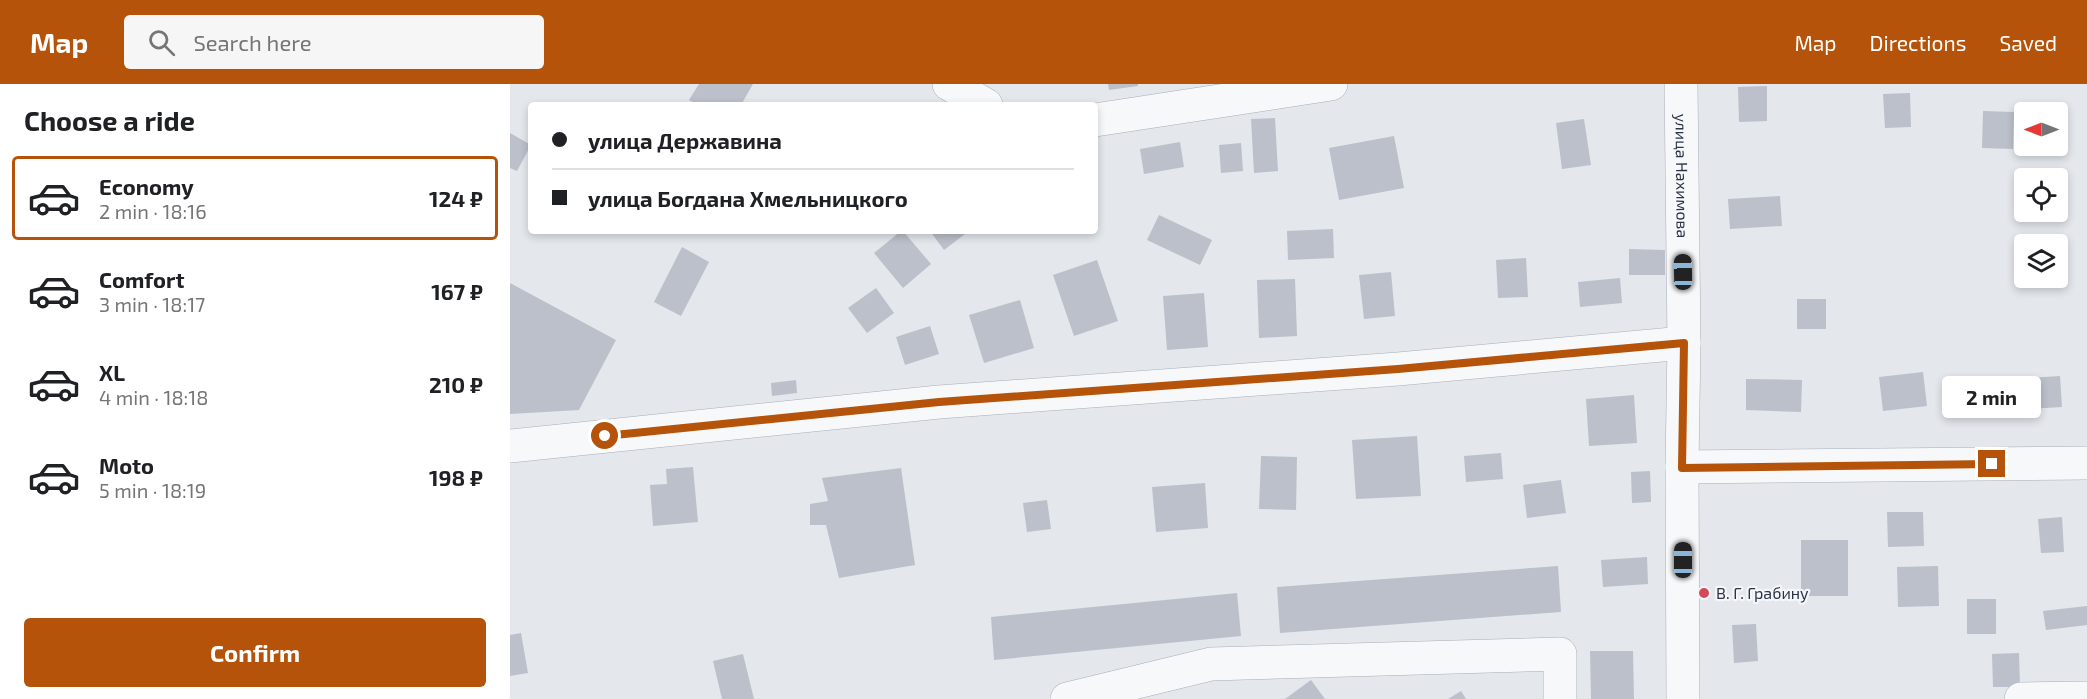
<!DOCTYPE html>
<html lang="en">
<head>
<meta charset="utf-8">
<style>
	:root { --surface:#fff; --page:#f6f6f6; --text:#202124; --muted:#757577; --line:#e0e0e0; --accent:#b45309 }
	body { margin:0; font-family:"Exo 2",sans-serif; background:var(--page); color:var(--text); height:100vh; display:flex; flex-direction:column; font-size:22px; white-space:nowrap }
	* { box-sizing:border-box; margin:0 }
	p { font-size:20px; color:var(--muted) }
	.icon { flex:none; width:33px; height:33px; fill:none; stroke:currentColor; stroke-width:2; stroke-linecap:round; stroke-linejoin:round }
	.map { position:relative; flex:1; overflow:hidden }
	.sheet { display:flex; flex-direction:column; background:var(--surface); width:510px }
	.sheet>* { flex:none }
	.top-card { position:absolute; left:18px; top:18px; width:570px; height:132px; border-radius:6px; box-shadow:0 3px 9px #0003; display:grid; align-content:center; height:132px; padding:0 24px; background:var(--surface) }
	.needle { width:39px; rotate:270deg }
	.buttons { position:absolute; left:1504px; top:18px; display:grid; gap:12px }
	.buttons a { display:grid; place-items:center; width:54px; height:54px; border-radius:6px; background:var(--surface); box-shadow:0 3px 9px #0003; font-size:30px }
	.end { position:absolute; width:27px; height:27px; margin:-14px; border:8px solid #b45309; background:#fff; box-shadow:0 0 0 3px #fff }
	.from { border-radius:50% }
	.bubble { position:absolute; height:42px; border-radius:6px; background:var(--surface); box-shadow:0 3px 9px #0003; font-size:20px; font-weight:700; line-height:42px; text-align:center }
	.car { position:absolute; width:18px; height:36px; margin:-18px -9px; border-radius:8px; box-shadow:0 0 4px 2px #0007; background:linear-gradient(#222 24%,#8ab4d8 0 40%,#222 0 76%,#8ab4d8 0 86%,#222 0) }
	.top-card b { display:flex; align-items:center; gap:21px; height:57px; font-size:22px }
	.top-card b+b { border-top:2px solid var(--line) }
	.top-card i { width:15px; height:15px; background:var(--text) }
	ul { padding:0; list-style:none }
	li { display:flex; align-items:center; gap:18px; height:84px; margin:0 12px 9px; padding:0 12px; border:3px solid transparent; border-radius:6px }
	li div { flex:1 }
	li b { display:block; font-size:22px }
	li em { font-style:normal; font-weight:700 }
	li.selected { border-color:var(--accent) }
	li>.icon { width:54px; height:54px; stroke-width:1.5 }
	h2 { padding:0 24px; font-size:27px; line-height:72px }
	.action { display:flex; gap:12px; margin-top:auto; padding:12px 24px }
	.action a { flex:1; height:69px; border-radius:6px; background:var(--accent); color:#fff; font-size:24px; font-weight:700; line-height:69px; text-align:center }
	header { display:flex; align-items:center; gap:36px; box-sizing:border-box; height:84px; padding:0 30px; background:var(--accent); color:#fff }
	header strong { font-size:28px }
	nav { display:flex; gap:33px; margin-inline-start:auto; font-size:21px }
	.search { width:420px; height:54px; background:var(--page); display:flex; align-items:center; gap:15px; box-sizing:border-box; padding:0 21px; border-radius:6px; color:var(--muted); font-size:22px }
	main { display:flex; flex:1; min-height:0 }
	.map>svg:first-child { display:block }
	.building { fill:#bbc0ca }
	.lines { fill:none; stroke-linecap:round; stroke-linejoin:round }
	.minor-casing { stroke:#a9aeb7; stroke-width:34 }
	.minor { stroke:#f7f8fa; stroke-width:33 }
	.route { stroke:#b45309; stroke-width:8 }
	.poi-dot { fill:#d1495b; stroke:#f4f6f9; stroke-width:2 }
	.labels { text-anchor:middle; stroke-width:4.5; stroke-linejoin:round; paint-order:stroke }
	.street-label { font-size:16px; fill:#2b3445; stroke:#f4f6f9 }
	.poi-label { font-size:16px; fill:#2b3445; stroke:#f4f6f9; text-anchor:start }
</style>
</head>
<body>
<header>
<strong>Map</strong>
<div class="search"><svg class="icon" aria-label="search" viewBox="0 0 24 24"><circle cx="10" cy="10" r="6"/><path d="M15 15l6 6"/></svg>Search here</div>
<nav><a>Map</a><a>Directions</a><a>Saved</a></nav>
</header>
<main>
<section class="sheet">
<h2>Choose a ride</h2>
<ul>
<li class="selected"><svg class="icon" aria-label="car" viewBox="0 0 24 24"><path d="M5 17H2v-5l4-1 3-4h7l3 4 3 1v5h-3M9 17h6M6 11h13"/><circle cx="7" cy="17" r="2"/><circle cx="17" cy="17" r="2"/></svg><div><b>Economy</b><p>2 min · 18:16</p></div><em>124 ₽</em></li>
<li><svg class="icon" aria-label="car" viewBox="0 0 24 24"><path d="M5 17H2v-5l4-1 3-4h7l3 4 3 1v5h-3M9 17h6M6 11h13"/><circle cx="7" cy="17" r="2"/><circle cx="17" cy="17" r="2"/></svg><div><b>Comfort</b><p>3 min · 18:17</p></div><em>167 ₽</em></li>
<li><svg class="icon" aria-label="car" viewBox="0 0 24 24"><path d="M5 17H2v-5l4-1 3-4h7l3 4 3 1v5h-3M9 17h6M6 11h13"/><circle cx="7" cy="17" r="2"/><circle cx="17" cy="17" r="2"/></svg><div><b>XL</b><p>4 min · 18:18</p></div><em>210 ₽</em></li>
<li><svg class="icon" aria-label="car" viewBox="0 0 24 24"><path d="M5 17H2v-5l4-1 3-4h7l3 4 3 1v5h-3M9 17h6M6 11h13"/><circle cx="7" cy="17" r="2"/><circle cx="17" cy="17" r="2"/></svg><div><b>Moto</b><p>5 min · 18:19</p></div><em>198 ₽</em></li>
</ul>
<div class="action"><a>Confirm</a></div>
</section>
<div class="map">
<svg width="1577" height="615" viewBox="0 0 1577 615">
	<rect width="100%" height="100%" fill="#e4e7ec"/>
	<path class="building" d="M189 0H243L231 21H188L179 16Z
		M598 0H628V2L599 6Z
		M1257 2V37L1229 38 1228 3Z
		M1400 9 1401 43 1375 44 1373 10Z
		M1473 27 1504 28 1503 65 1472 64Z
		M765 34 768 87 744 89 741 35Z
		M1074 35 1081 81 1052 85 1046 39Z
		M0 49 21 61 7 87 0 84Z
		M884 52 894 104 829 116 819 64Z
		M670 58 674 83 634 90 630 65Z
		M731 59 733 87 711 89 709 61Z
		M1270 112 1272 142 1220 145 1218 115Z
		M649 131 702 156 690 181 637 156Z
		M823 145 824 174 778 176 777 147Z
		M391 147H393L421 180 393 204 364 169Z
		M420 147H459L434 166Z
		M172 163 199 178 171 232 144 218Z
		M1119 165 1155 166V191H1119Z
		M1016 174 1018 213 988 214 986 176Z
		M587 176 608 237 564 252 543 191Z
		M881 188 885 232 854 235 849 191Z
		M1110 194 1112 219 1070 223 1068 198Z
		M785 195 787 252 749 254 747 196Z
		M0 199 106 256 69 326 0 330Z
		M366 204 384 229 357 249 338 224Z
		M694 209 698 263 657 266 653 212Z
		M1287 215H1316V245H1287Z
		M510 216 524 264 474 279 459 231Z
		M420 242 429 270 395 281 386 253Z
		M1413 288 1417 322 1373 327 1369 293Z
		M1550 292 1552 323 1502 326 1500 295Z
		M1236 295 1292 296 1291 328 1236 326Z
		M286 296 287 309 262 312 261 299Z
		M1124 311 1127 359 1079 362 1076 315Z
		M907 352 911 412 846 415 842 356Z
		M991 369 993 395 956 398 954 372Z
		M751 372 787 373 786 426 749 425Z
		M183 383 188 438 143 442 140 401 157 400 156 385Z
		M391 384 405 481 329 494 316 441H300V420L318 417 312 394Z
		M1140 387 1141 418 1122 419 1121 388Z
		M1051 396 1056 429 1017 434 1013 401Z
		M695 399 698 444 646 448 642 403Z
		M537 416 541 445 517 448 513 419Z
		M1377 428H1413L1414 462 1378 463Z
		M1552 433 1554 468 1531 469 1528 435Z
		M1291 456H1338V512H1291Z
		M1137 473 1138 500 1093 503 1091 476Z
		M1048 482 1051 528 770 549 767 503Z
		M1428 482 1429 522 1388 523 1387 483Z
		M727 509 731 552 484 576 481 533Z
		M1457 515H1486V550H1457Z
		M1577 522V541L1536 546 1533 527Z
		M1246 540 1248 577 1224 579 1222 541Z
		M11 549 18 589 0 592V551Z
		M1080 567H1123L1124 615H1081Z
		M1509 569 1510 603H1483L1482 570Z
		M233 570 244 615H212L203 577Z
		M801 596 815 615H775Z
		M951 607 956 615H938Z"/>
	<g class="lines">
		<defs>
			<g id="minor">
				<path d="M439 0 476 21"/>
				<path id="s1" d="M1171 0 1174 259 1172 383 1173 615"/>
				<path d="M585 36 821 0"/>
				<path d="M0 362 429 318 888 285 1174 259"/>
				<path d="M1172 383 1577 379"/>
				<path d="M557 615 701 580 1050 570V615"/>
				<path d="M1511 615 1577 614"/>
			</g>
		</defs>
		<use href="#minor" class="minor-casing"/>
		<use href="#minor" class="minor"/>
	</g>
	<g class="lines">
		<path class="route" d="M95 352 429 318 888 285 1174 259 1172 384 1482 380"/>
	</g>
	<circle class="poi-dot" cx="1194" cy="509" r="6"/>
	<g class="labels">
		<g class="street-label">
			<text dy="6" stroke="none"><textPath href="#s1" startOffset="92">улица Нахимова</textPath></text>
		</g>
		<g class="poi-label">
			<text x="1206" y="515">В. Г. Грабину</text>
		</g>
	</g>
</svg>
<div class="buttons">
<a><svg class="needle" viewBox="-14 -14 28 28"><path d="M0-13l5 13h-10z" fill="#e53935"/><path d="M0 13l5-13h-10z" fill="#757577"/></svg></a>
<a><svg class="icon" aria-label="locate" viewBox="0 0 24 24"><circle cx="12" cy="12" r="6"/><path d="M12 2v4M12 18v4M2 12h4M18 12h4"/></svg></a>
<a><svg class="icon" aria-label="layers" viewBox="0 0 24 24"><path d="M12 4l9 5-9 5-9-5zM3 14l9 5 9-5"/></svg></a>
</div>
<i class="end from" style="left:95px;top:352px"></i>
<i class="end" style="left:1482px;top:380px"></i>
<div class="bubble" style="left:1432px;top:292px;width:99px">2 min</div>
<i class="car" style="left:1173px;top:188px;rotate:359deg"></i>
<i class="car" style="left:1173px;top:476px;rotate:0deg"></i>
<div class="top-card">
<b><i class="from"></i>улица Державина</b>
<b><i></i>улица Богдана Хмельницкого</b>
</div>
</div>
</main>
</body>
</html>
